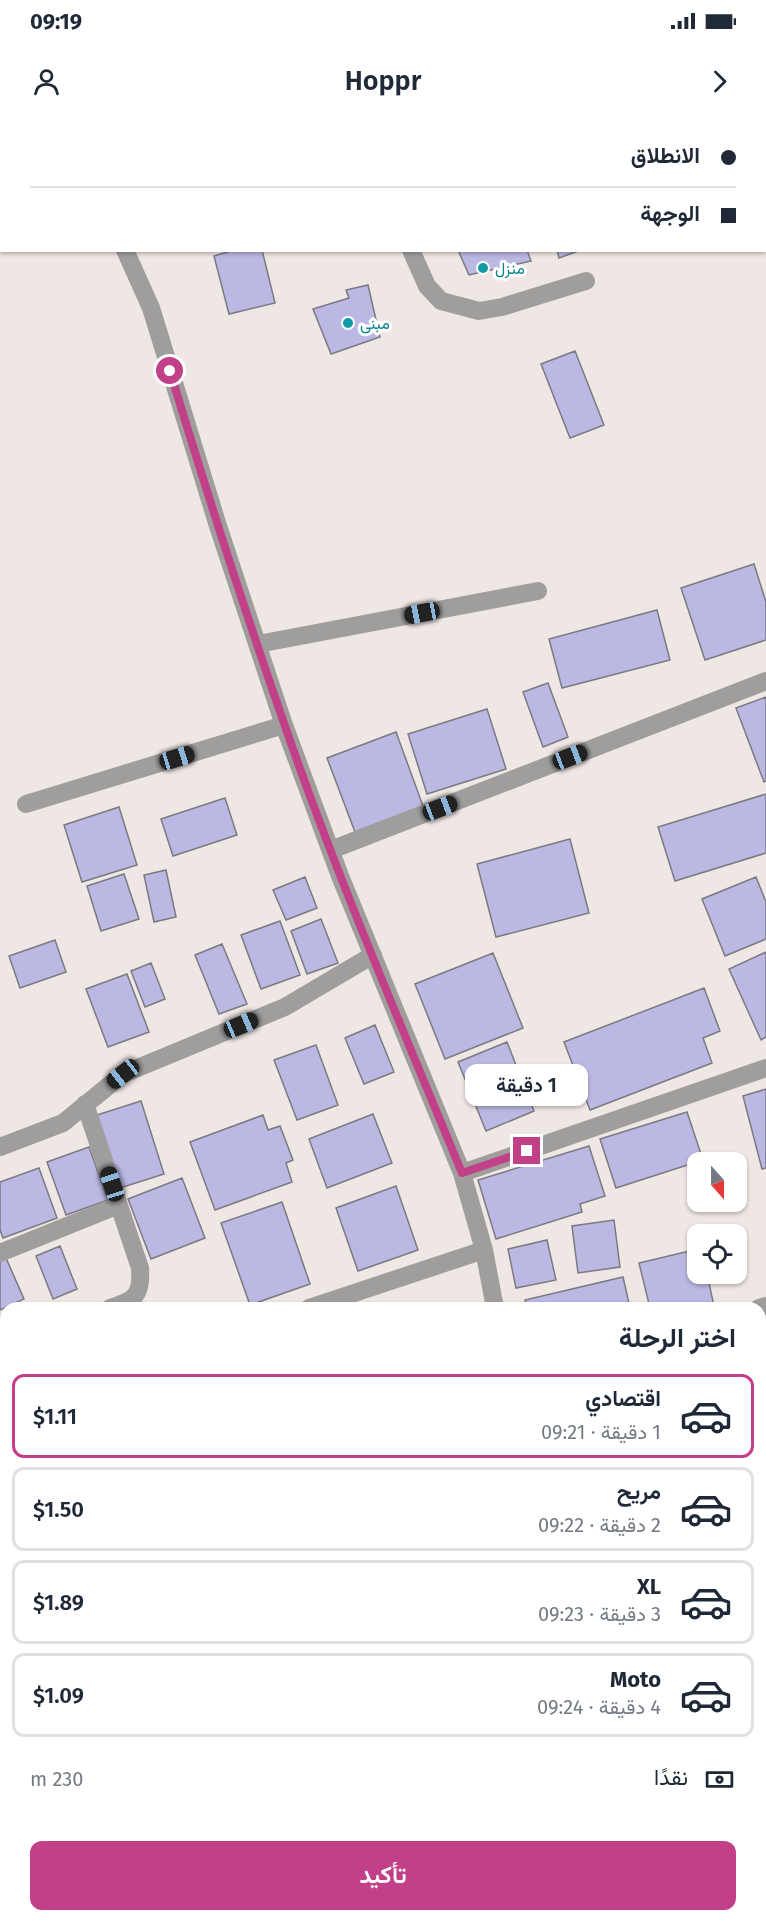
<!DOCTYPE html>
<html lang="ar">
<head>
<meta charset="utf-8">
<style>
	:root { --surface:#fff; --page:#f6f6f7; --text:#1f2937; --muted:#747a83; --line:#e0e1e3; --accent:#c24088 }
	body { margin:0; font-family:"Fira Sans",Vazirmatn,sans-serif; background:var(--page); color:var(--text); direction:rtl; height:100vh; display:flex; flex-direction:column; font-size:22px; white-space:nowrap }
	* { box-sizing:border-box; margin:0 }
	p { font-size:20px; color:var(--muted) }
	.icon { flex:none; width:33px; height:33px; fill:none; stroke:currentColor; stroke-width:2; stroke-linecap:round; stroke-linejoin:round }
	.map { position:relative; flex:1; overflow:hidden; direction:ltr }
	.sheet { position:absolute; left:0px; top:1182px; width:766px; height:620px; display:flex; flex-direction:column; background:var(--surface); border-radius:18px 18px 0 0; box-shadow:0 2px 4px #0004; direction:rtl }
	.sheet>* { flex:none }
	.top-card { position:absolute; left:0px; top:0px; width:766px; height:132px; box-shadow:0 2px 4px #0004; direction:rtl; display:grid; align-content:center; height:132px; padding:0 30px; background:var(--surface) }
	.needle { width:39px; rotate:159deg }
	.tools { position:absolute; left:687px; top:1032px; display:grid; gap:12px }
	.tools a { display:grid; place-items:center; width:60px; height:60px; border-radius:12px; background:var(--surface); box-shadow:0 2px 4px #0004; font-size:30px }
	.end { position:absolute; width:27px; height:27px; margin:-14px; border:8px solid #c24088; background:#fff; box-shadow:0 0 0 3px #fff }
	.from { border-radius:50% }
	.bubble { position:absolute; height:42px; border-radius:12px; background:var(--surface); box-shadow:0 2px 4px #0004; font-size:20px; font-weight:600; line-height:42px; text-align:center; direction:rtl }
	.car { position:absolute; width:18px; height:36px; margin:-18px -9px; border-radius:8px; box-shadow:0 0 4px 2px #0007; background:linear-gradient(#222 24%,#8ab4d8 0 40%,#222 0 76%,#8ab4d8 0 86%,#222 0) }
	.top-card b { display:flex; align-items:center; gap:21px; height:57px; font-size:22px }
	.top-card b+b { border-top:2px solid var(--line) }
	.top-card i { width:15px; height:15px; background:var(--text) }
	ul { padding:0; list-style:none }
	li { display:flex; align-items:center; gap:18px; height:84px; margin:0 12px 9px; padding:0 18px; border:3px solid var(--line); border-radius:12px }
	li div { flex:1 }
	li b { display:block; font-size:22px }
	li em { font-style:normal; font-weight:600 }
	li.on { border-color:var(--accent) }
	li>.icon { width:54px; height:54px; stroke-width:1.5 }
	h2 { padding:0 30px; font-size:27px; line-height:72px }
	.pay { display:flex; align-items:center; gap:15px; height:66px; padding:0 30px; font-size:22px }
	.pay p { margin-inline-start:auto }
	.primary-button { display:flex; gap:12px; margin-top:auto; padding:12px 30px }
	.primary-button a { flex:1; height:69px; border-radius:12px; background:var(--accent); color:#fff; font-size:24px; font-weight:600; line-height:69px; text-align:center }
	.status { display:flex; justify-content:space-between; align-items:center; height:42px; padding:0 30px; background:var(--surface); direction:ltr }
	.status svg { height:16px; fill:currentColor }
	header { display:flex; justify-content:space-between; align-items:center; height:78px; padding:0 30px; background:var(--surface); font-size:27px; font-weight:600 }
	.map>svg:first-child { display:block }
	.green { fill:#bdc19b }
	.building { fill:#bbb8e4; stroke:#7a7a80; stroke-width:1.5 }
	.lines { fill:none; stroke-linecap:round; stroke-linejoin:round }
	.lane { stroke:#a09e9c; stroke-width:10 }
	.street { stroke:#a09e9c; stroke-width:18 }
	.secondary { stroke:#7e7a77; stroke-width:18 }
	.route { stroke:#c24088; stroke-width:8 }
	.culture-dot { fill:#0f9aa8; stroke:#fff; stroke-width:2 }
	.labels { text-anchor:middle; stroke-width:6; stroke-linejoin:round; paint-order:stroke }
	.culture-label { font-size:16px; fill:#0d838f; stroke:#fff; text-anchor:start }
</style>
</head>
<body>
<div class="status"><b>09:19</b><svg viewBox="0 0 49 12"><path d="M0 12V9h3v3zM5 12V6h3v6zM10 12V3h3v9zM15 12V0h3v12zM26 1h20v11H26zM47 4h2v5h-2z"/></svg></div>
<header><svg class="icon" aria-label="forward" viewBox="0 0 24 24"><path d="M9 5l7 7-7 7"/></svg>Hoppr<svg class="icon" aria-label="person" viewBox="0 0 24 24"><circle cx="12" cy="8" r="4"/><path d="M4 21q1-7 8-7t8 7"/></svg></header>
<div class="map">
<svg width="766" height="1801" viewBox="0 0 766 1801">
	<rect width="100%" height="100%" fill="#efe7e4"/>
	<path class="green" d="M766 1544V1801H57L71 1796H760V1546Z"/>
	<path class="building" d="M2 31V79H0V32Z
		M234 130H262L275 183 229 194 214 136Z
		M458 130H527L531 141 469 155Z
		M557 130H581L559 138Z
		M368 165 380 217 331 234 313 189 349 178 346 170Z
		M575 231 604 305 570 318 541 244Z
		M754 444 766 482V520L705 540 681 468Z
		M657 490 670 540 562 568 549 519Z
		M548 563 568 617 543 627 523 572Z
		M766 577V661L764 662 736 588Z
		M487 589 506 649 427 674 408 614Z
		M396 612 423 686 355 712 327 638Z
		M766 674V733L675 761 658 707Z
		M225 678 237 715 173 736 161 699Z
		M119 687 137 745 82 762 64 705Z
		M570 719 589 793 496 817 477 744Z
		M166 750 176 797 154 802 144 755Z
		M124 754 139 799 101 811 87 766Z
		M305 757 317 788 286 800 273 770Z
		M756 757 766 782V819L725 836 702 779Z
		M321 799 338 843 307 854 291 811Z
		M280 801 300 855 261 869 241 815Z
		M55 820 66 852 20 868 9 836Z
		M222 824 247 884 219 894 195 835Z
		M766 832V917L761 920 729 849Z
		M493 833 523 908 445 939 415 864Z
		M151 843 165 879 145 887 131 851Z
		M127 854 149 912 108 927 86 869Z
		M704 868 720 911 703 918 712 943 590 990 564 922Z
		M375 905 394 952 364 964 345 918Z
		M507 922 534 991 486 1011 458 942Z
		M316 925 338 985 297 1000 274 940Z
		M766 969V1048L762 1049 743 976Z
		M141 981 164 1054 120 1068 97 995Z
		M687 992 703 1040 616 1068 600 1019Z
		M373 994 392 1043 327 1068 309 1019Z
		M263 995 268 1010 280 1006 293 1040 286 1043 292 1062 215 1090 190 1022Z
		M589 1026 605 1076 580 1084 582 1092 496 1119 478 1060Z
		M89 1027 108 1080 66 1095 47 1042Z
		M39 1048 57 1098 3 1118 0 1110V1062Z
		M182 1058 205 1118 151 1139 128 1079Z
		M396 1066 418 1130 358 1151 336 1088Z
		M282 1082 310 1164 250 1185 221 1103Z
		M614 1100 620 1147 578 1153 572 1106Z
		M547 1120 556 1160 516 1168 508 1129Z
		M60 1126 77 1169 53 1179 36 1136Z
		M698 1129V1154H707L714 1186 707 1188H650L639 1143Z
		M6 1138 24 1179 0 1190V1141Z
		M623 1157 630 1188H527L525 1180Z
		M6 1412V1481L0 1483V1415Z
		M6 1493V1539L0 1542V1495Z"/>
	<g class="lines">
		<path class="lane" d="M760 1512H766
			M0 1750 6 1748"/>
		<path class="street" d="M353 0 354 2
			M32 2 34 0
			M271 2 274 0
			M0 122H2
			M125 130 151 188 218 406 284 605 340 756 462 1053 484 1130 495 1188
			M411 130 427 166 441 181 479 191 502 187 586 161
			M258 524 538 471
			M26 684 284 605
			M331 730 766 561
			M85 984 140 1148C142 1176 135 1180 110 1188
			M0 1027 63 1003 123 954 285 887 373 835
			M462 1053 766 948
			M0 1133 119 1085
			M309 1188 484 1130
			M759 1188 766 1186
			M0 1656 6 1671"/>
		<path class="secondary" d="M760 1461 766 1460
			M0 1712 6 1710"/>
	</g>
	<g class="lines">
		<path class="route" d="M170 251C206 370 244 489 285 606 337 757 401 905 462 1053L527 1031"/>
	</g>
	<g class="culture-dot">
		<circle cx="483" cy="148" r="6"/>
		<circle cx="348" cy="203" r="6"/>
	</g>
	<g class="labels">
		<g class="culture-label">
			<text x="495" y="154">منزل</text>
			<text x="360" y="209">مبنى</text>
		</g>
	</g>
</svg>
<div class="tools">
<a><svg class="needle" viewBox="-14 -14 28 28"><path d="M0-13l5 13h-10z" fill="#e53935"/><path d="M0 13l5-13h-10z" fill="#747a83"/></svg></a>
<a><svg class="icon" aria-label="locate" viewBox="0 0 24 24"><circle cx="12" cy="12" r="6"/><path d="M12 2v4M12 18v4M2 12h4M18 12h4"/></svg></a>
</div>
<i class="end from" style="left:170px;top:251px"></i>
<i class="end" style="left:527px;top:1031px"></i>
<div class="bubble" style="left:465px;top:944px;width:123px">1 دقيقة</div>
<i class="car" style="left:422px;top:493px;rotate:259deg"></i>
<i class="car" style="left:570px;top:637px;rotate:69deg"></i>
<i class="car" style="left:177px;top:638px;rotate:73deg"></i>
<i class="car" style="left:440px;top:688px;rotate:69deg"></i>
<i class="car" style="left:241px;top:905px;rotate:67deg"></i>
<i class="car" style="left:123px;top:954px;rotate:232deg"></i>
<i class="car" style="left:112px;top:1064px;rotate:342deg"></i>
<div class="top-card">
<b><i class="from"></i>الانطلاق</b>
<b><i></i>الوجهة</b>
</div>
<section class="sheet">
<h2>اختر الرحلة</h2>
<ul>
<li class="on"><svg class="icon" aria-label="car" viewBox="0 0 24 24"><path d="M5 17H2v-5l4-1 3-4h7l3 4 3 1v5h-3M9 17h6M6 11h13"/><circle cx="7" cy="17" r="2"/><circle cx="17" cy="17" r="2"/></svg><div><b>اقتصادي</b><p>1 دقيقة · 09:21</p></div><em>$1.11</em></li>
<li><svg class="icon" aria-label="car" viewBox="0 0 24 24"><path d="M5 17H2v-5l4-1 3-4h7l3 4 3 1v5h-3M9 17h6M6 11h13"/><circle cx="7" cy="17" r="2"/><circle cx="17" cy="17" r="2"/></svg><div><b>مريح</b><p>2 دقيقة · 09:22</p></div><em>$1.50</em></li>
<li><svg class="icon" aria-label="car" viewBox="0 0 24 24"><path d="M5 17H2v-5l4-1 3-4h7l3 4 3 1v5h-3M9 17h6M6 11h13"/><circle cx="7" cy="17" r="2"/><circle cx="17" cy="17" r="2"/></svg><div><b>XL</b><p>3 دقيقة · 09:23</p></div><em>$1.89</em></li>
<li><svg class="icon" aria-label="car" viewBox="0 0 24 24"><path d="M5 17H2v-5l4-1 3-4h7l3 4 3 1v5h-3M9 17h6M6 11h13"/><circle cx="7" cy="17" r="2"/><circle cx="17" cy="17" r="2"/></svg><div><b>Moto</b><p>4 دقيقة · 09:24</p></div><em>$1.09</em></li>
</ul>
<div class="pay"><svg class="icon" aria-label="cash" viewBox="0 0 24 24"><path d="M3 7h18v10H3z"/><circle cx="12" cy="12" r="2"/></svg>نقدًا<p>230 m</p></div>
<div class="primary-button"><a>تأكيد</a></div>
</section>
</div>
</body>
</html>
